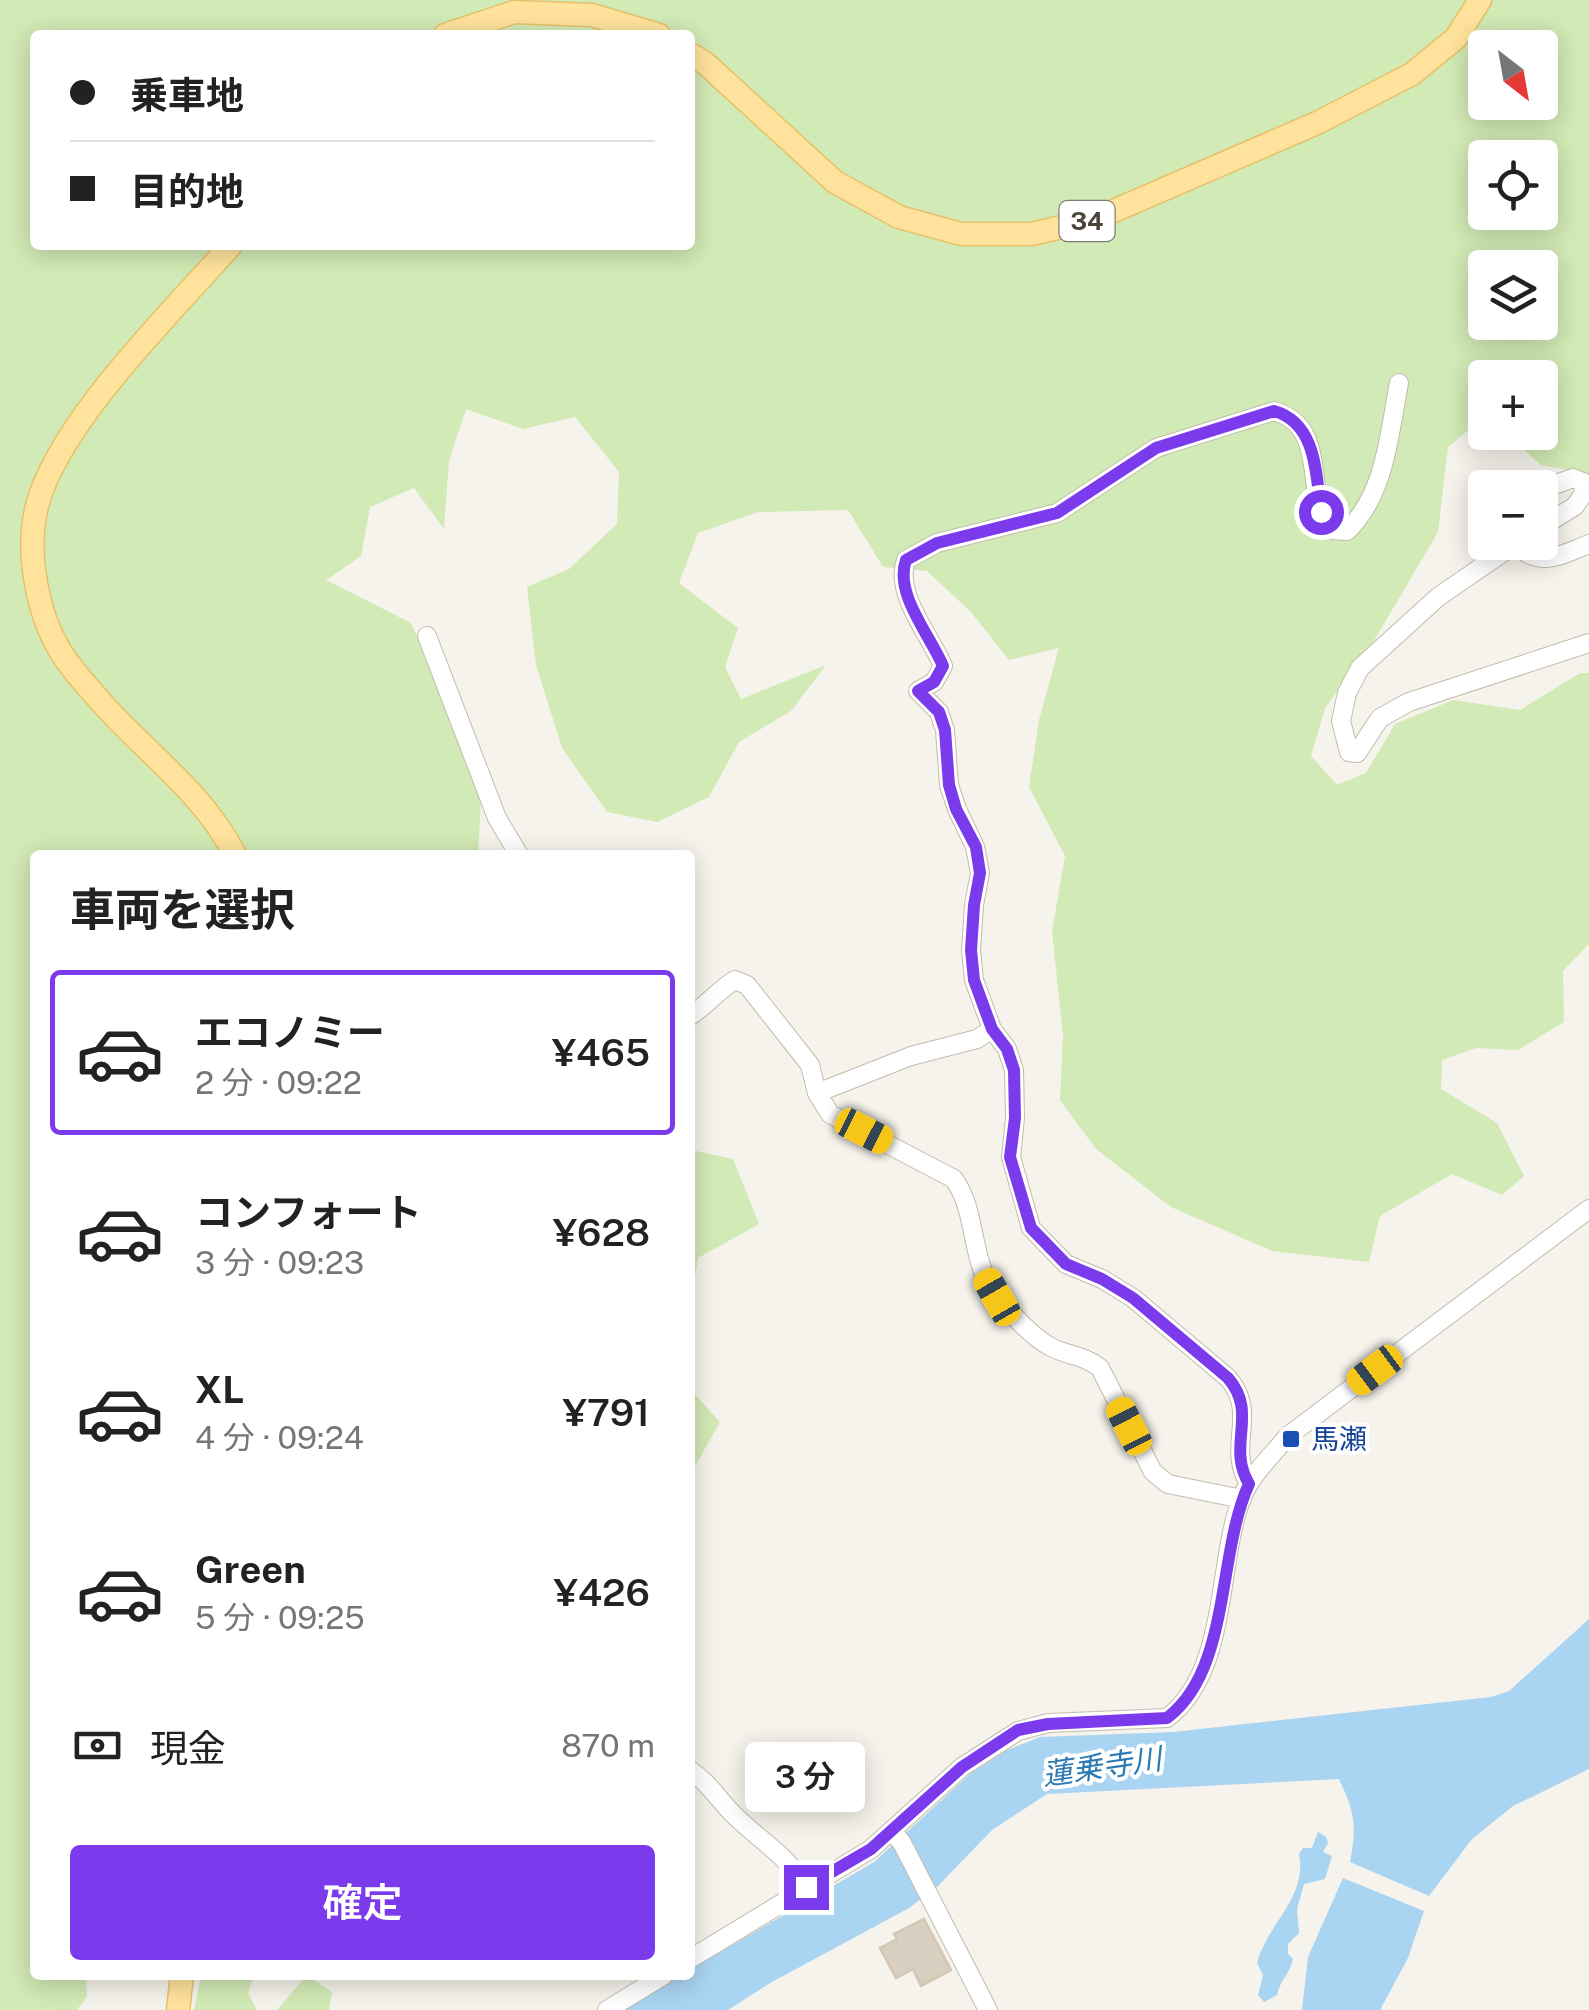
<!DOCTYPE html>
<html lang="ja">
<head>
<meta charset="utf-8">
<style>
	:root { --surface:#fff; --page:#f2f2f2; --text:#222; --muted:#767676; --line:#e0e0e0; --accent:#7c3aed }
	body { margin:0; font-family:"Public Sans","Noto Sans JP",sans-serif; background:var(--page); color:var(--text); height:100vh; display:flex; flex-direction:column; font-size:38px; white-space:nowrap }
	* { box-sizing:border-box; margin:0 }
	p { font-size:32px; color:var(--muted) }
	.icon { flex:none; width:55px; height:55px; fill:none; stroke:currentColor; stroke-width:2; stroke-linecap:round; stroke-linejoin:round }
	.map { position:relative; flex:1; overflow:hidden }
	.details { position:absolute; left:30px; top:850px; width:665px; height:1130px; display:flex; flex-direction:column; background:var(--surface); border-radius:10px; box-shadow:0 5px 25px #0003 }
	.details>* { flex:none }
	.guide { position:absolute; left:30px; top:30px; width:665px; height:220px; border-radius:10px; box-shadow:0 5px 25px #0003; display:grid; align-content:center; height:220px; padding:0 40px; background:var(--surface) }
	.needle { width:65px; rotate:149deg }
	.buttons { position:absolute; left:1468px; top:30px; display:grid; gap:20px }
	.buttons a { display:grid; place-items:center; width:90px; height:90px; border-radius:10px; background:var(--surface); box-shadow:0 5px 25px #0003; font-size:50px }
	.end { position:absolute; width:45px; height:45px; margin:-22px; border:12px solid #7c3aed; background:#fff; box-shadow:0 0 0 5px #fff }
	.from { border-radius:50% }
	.bubble { position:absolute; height:70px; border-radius:10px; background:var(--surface); box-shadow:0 5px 25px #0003; font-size:32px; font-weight:600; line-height:70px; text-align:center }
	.car { position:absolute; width:30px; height:60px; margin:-30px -15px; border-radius:12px; box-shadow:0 0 8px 2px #0007; background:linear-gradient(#f5c518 24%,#345 0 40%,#f5c518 0 76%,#345 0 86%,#f5c518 0) }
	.guide b { display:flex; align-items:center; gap:35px; height:95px; font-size:38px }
	.guide b+b { border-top:2px solid var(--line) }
	.guide i { width:25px; height:25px; background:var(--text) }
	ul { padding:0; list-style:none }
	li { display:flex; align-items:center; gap:30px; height:165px; margin:0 20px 15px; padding:0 20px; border:5px solid transparent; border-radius:10px }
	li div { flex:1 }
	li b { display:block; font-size:38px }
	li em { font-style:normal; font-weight:600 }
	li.active { border-color:var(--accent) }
	li>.icon { width:90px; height:90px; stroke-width:1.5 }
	h2 { padding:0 40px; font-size:45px; line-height:120px }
	.pay { display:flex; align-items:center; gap:25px; height:110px; padding:0 40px; font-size:38px }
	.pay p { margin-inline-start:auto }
	.cta { display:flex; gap:20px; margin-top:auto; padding:20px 40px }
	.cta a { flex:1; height:115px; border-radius:10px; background:var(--accent); color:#fff; font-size:40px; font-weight:600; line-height:115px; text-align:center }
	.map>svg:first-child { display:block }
	.green { fill:#d2eab5; fill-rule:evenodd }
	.water { fill:#a9d4f2 }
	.building { fill:#d8cfc1; stroke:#d3c7b4; stroke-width:2.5 }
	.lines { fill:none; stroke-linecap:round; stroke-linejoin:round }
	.minor-casing { stroke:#c2bbae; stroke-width:20 }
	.major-casing { stroke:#e6c16a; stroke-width:25 }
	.minor { stroke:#fff; stroke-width:18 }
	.major { stroke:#ffe39c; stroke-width:22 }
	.route { stroke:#7c3aed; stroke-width:12 }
	.transit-dot { fill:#1a4fb4; stroke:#fff; stroke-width:4 }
	.labels { text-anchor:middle; stroke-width:8; stroke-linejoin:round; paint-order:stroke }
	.shield { fill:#fff; stroke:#817c74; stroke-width:2.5 }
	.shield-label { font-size:25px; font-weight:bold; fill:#4b4439 }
	.transit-label { font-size:28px; fill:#164399; stroke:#fff; text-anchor:start }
	.water-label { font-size:30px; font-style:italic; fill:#2e7ab2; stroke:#fff }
</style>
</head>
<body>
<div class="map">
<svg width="1589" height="2010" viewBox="0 0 1589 2010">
	<rect width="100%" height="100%" fill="#f6f3ec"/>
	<path class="green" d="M0 0H1589V474L1541 465 1505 433 1540 432V378H1485V416L1448 447 1438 532 1368 651 1325 708 1311 756 1337 785 1366 773 1395 724 1453 700 1520 710 1580 673H1589V944L1563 971 1564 1022 1518 1050 1476 1048 1442 1060 1441 1089 1497 1123 1524 1176 1502 1195 1452 1174 1380 1216 1369 1262 1272 1251 1171 1207 1096 1149 1060 1100 1063 1035 1052 932 1065 856 1029 787 1039 720 1059 648 1009 660 970 611 927 571 883 567 848 510 758 512 698 533 679 583 738 628 725 667 741 699 826 665 791 711 739 742 709 797 657 822 607 812 562 748 536 665 527 587 569 569 617 524 619 472 575 417 523 429 466 409 449 461 444 529 414 488 370 507 361 556 326 580 411 623 482 782 478 855H35V1975H86L87 1996 77 2010H0ZM35 35H690V245H35ZM1485 48H1540V102H1485ZM1485 158H1540V212H1485ZM1485 268H1540V322H1485Z
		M696 1151 733 1159 759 1224 698 1258 690 1311V1153Z
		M690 1389 720 1422 690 1475Z
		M201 1975H254L248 1993 257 2010H194Z
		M307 1975 332 1992 329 2010H277Z"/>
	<path class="water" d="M1589 1619V1769L1513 1806 1472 1839 1429 1896 1350 1862C1357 1826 1355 1812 1339 1779L1047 1794 992 1830 938 1886 909 1908 772 1982 728 2010H622L681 1975H690V1970L874 1862 970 1774 1007 1750 1040 1737 1173 1732 1491 1697 1509 1691Z
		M1318 1832 1326 1837 1328 1843 1323 1852 1332 1856 1325 1879 1304 1884 1297 1909 1299 1933 1288 1944V1954L1293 1959C1290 1974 1280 1980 1277 1995L1264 2002 1258 1995 1263 1975 1257 1963C1267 1924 1308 1897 1299 1854L1303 1848H1312Z
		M1343 1878 1424 1911 1408 1958 1380 2010H1302L1308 1957Z"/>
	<path class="building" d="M924 1919 951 1970 921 1986 913 1969 896 1978 880 1948 897 1939 894 1934Z"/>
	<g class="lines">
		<defs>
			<path id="minor" d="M1540 490 1573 478 1583 482 1584 493 1575 506 1540 528
				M1483 505 1485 506
				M1518 542 1438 597 1360 668 1347 693 1341 721 1349 752 1357 753 1380 718 1409 702 1589 643
				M1514 545C1543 568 1558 556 1589 544
				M427 636 497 818 519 855
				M690 1016C707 1005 717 991 735 980L747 985 810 1065 817 1093 830 1114 954 1179C974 1208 971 1242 984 1274 992 1296 1030 1336 1051 1347 1068 1356 1084 1355 1100 1368L1153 1472 1168 1484 1242 1499
				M817 1093 911 1056 977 1039 992 1029
				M1249 1484C1226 1445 1259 1414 1228 1378L1133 1298 1102 1279 1066 1264 1031 1228 1011 1157 1015 1118 1014 1070 1007 1049 992 1029 974 980 971 950 974 905 980 873 975 847 957 809 949 785 945 730 939 712 918 691 934 682 943 666C930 635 894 594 906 560L937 543 1057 513 1156 448 1274 411C1320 424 1310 472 1320 509 1323 516 1329 523 1333 530L1347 531C1386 493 1389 434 1399 383
				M690 1770C709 1783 718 1799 734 1815 758 1839 789 1857 806 1887
				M893 1832 902 1843 988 2010
				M690 1959 871 1849 962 1767 1018 1731 1048 1723 1167 1718C1229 1671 1216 1565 1242 1497 1252 1474 1272 1455 1288 1436L1589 1209
				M607 2010 664 1975"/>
			<path id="major" d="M445 35 514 12 592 15 659 35
				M690 54 705 63 835 182 899 217 961 234H1032L1095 219 1317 123 1412 74 1456 38 1480 0
				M231 245C173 311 58 423 37 506 25 554 38 620 66 660 76 674 89 688 100 701 145 752 204 793 235 855
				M178 2010 182 1975"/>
		</defs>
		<use href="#minor" class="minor-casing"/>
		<use href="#major" class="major-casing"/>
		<use href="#minor" class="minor"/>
		<use href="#major" class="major"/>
	</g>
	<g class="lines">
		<path class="route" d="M806 1887 871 1849 962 1767 1018 1730 1048 1724 1167 1718C1231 1670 1217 1553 1249 1484 1226 1445 1259 1414 1228 1378L1133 1298 1102 1279 1066 1264 1031 1228 1010 1157 1015 1118 1014 1070 1007 1049 992 1029 974 980 971 950 974 905 980 873 976 847 956 809 949 785 945 730 939 712 918 691 934 682 943 666C930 635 894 594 906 560L937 543 1057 513 1156 448 1274 411C1317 423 1316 475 1321 512"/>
	</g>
	<rect class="transit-dot" x="1281" y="1429" width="20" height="20" rx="5"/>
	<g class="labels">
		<rect class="shield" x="1059.5" y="201" width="55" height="40" rx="8"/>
		<g class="shield-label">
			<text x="1087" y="230">34</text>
		</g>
		<g class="transit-label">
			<text x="1311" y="1449">馬瀬</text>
		</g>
		<g class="water-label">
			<text transform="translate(1102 1767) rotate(-8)" y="10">蓮乗寺川</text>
		</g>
	</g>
</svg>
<div class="buttons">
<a><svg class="needle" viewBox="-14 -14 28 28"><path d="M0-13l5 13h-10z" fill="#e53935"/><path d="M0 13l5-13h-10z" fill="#767676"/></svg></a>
<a><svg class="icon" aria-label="locate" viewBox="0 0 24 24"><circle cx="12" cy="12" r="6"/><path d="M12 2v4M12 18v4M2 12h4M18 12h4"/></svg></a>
<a><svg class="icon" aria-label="layers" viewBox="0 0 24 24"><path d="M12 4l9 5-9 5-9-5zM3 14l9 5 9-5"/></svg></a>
<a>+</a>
<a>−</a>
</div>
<i class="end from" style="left:1321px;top:512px"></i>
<i class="end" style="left:806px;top:1887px"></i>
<div class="bubble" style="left:745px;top:1742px;width:120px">3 分</div>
<i class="car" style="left:864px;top:1131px;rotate:117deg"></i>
<i class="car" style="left:997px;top:1297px;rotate:330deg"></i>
<i class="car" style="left:1375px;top:1370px;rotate:233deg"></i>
<i class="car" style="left:1129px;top:1426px;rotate:333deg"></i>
<div class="guide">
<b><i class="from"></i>乗車地</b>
<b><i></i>目的地</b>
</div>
<section class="details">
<h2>車両を選択</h2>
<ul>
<li class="active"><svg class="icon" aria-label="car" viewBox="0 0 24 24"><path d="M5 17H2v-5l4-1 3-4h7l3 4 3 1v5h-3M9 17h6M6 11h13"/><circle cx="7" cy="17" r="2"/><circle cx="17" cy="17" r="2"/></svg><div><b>エコノミー</b><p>2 分 · 09:22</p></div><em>¥465</em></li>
<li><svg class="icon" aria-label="car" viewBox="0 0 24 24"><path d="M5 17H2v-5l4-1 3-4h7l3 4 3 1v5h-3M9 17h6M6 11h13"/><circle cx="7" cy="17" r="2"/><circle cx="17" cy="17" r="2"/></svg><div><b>コンフォート</b><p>3 分 · 09:23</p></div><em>¥628</em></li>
<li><svg class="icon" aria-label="car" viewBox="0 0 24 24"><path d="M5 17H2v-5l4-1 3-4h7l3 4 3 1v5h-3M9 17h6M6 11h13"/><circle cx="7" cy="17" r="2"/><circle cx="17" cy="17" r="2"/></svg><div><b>XL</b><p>4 分 · 09:24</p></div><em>¥791</em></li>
<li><svg class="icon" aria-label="car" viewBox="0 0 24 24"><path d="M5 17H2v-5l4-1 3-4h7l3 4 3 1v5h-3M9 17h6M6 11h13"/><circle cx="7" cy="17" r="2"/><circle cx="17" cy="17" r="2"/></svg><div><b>Green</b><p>5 分 · 09:25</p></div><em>¥426</em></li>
</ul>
<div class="pay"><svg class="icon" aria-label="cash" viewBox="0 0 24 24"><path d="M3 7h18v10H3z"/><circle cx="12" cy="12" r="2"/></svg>現金<p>870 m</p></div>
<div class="cta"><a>確定</a></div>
</section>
</div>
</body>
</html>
